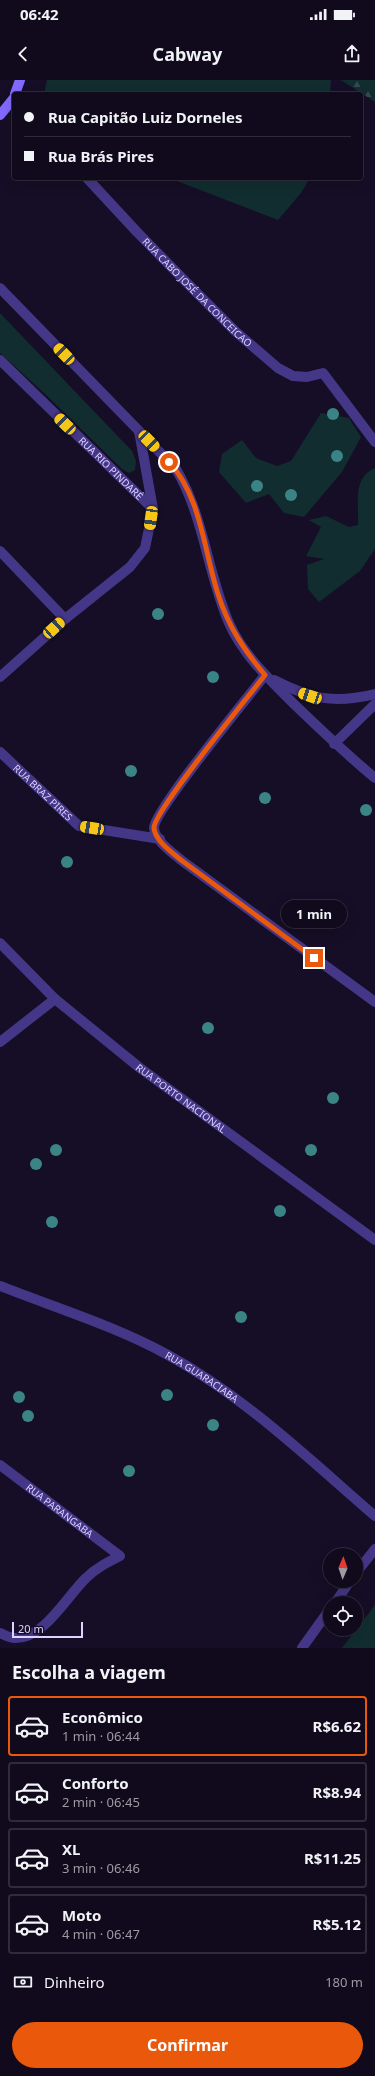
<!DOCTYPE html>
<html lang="pt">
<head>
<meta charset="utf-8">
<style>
	:root { --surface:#100a1c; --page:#1e1829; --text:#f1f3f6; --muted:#9c9aa3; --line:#302b3b; --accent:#ea580c }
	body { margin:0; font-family:"Noto Sans",sans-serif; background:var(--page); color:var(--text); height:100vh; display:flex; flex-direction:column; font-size:15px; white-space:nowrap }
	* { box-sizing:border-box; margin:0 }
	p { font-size:13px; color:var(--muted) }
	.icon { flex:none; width:22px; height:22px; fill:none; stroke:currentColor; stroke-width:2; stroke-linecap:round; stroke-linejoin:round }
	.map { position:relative; height:1568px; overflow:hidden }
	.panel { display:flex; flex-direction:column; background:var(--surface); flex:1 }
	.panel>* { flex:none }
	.top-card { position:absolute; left:12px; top:12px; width:351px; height:88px; border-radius:4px; box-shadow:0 4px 16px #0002,0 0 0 1px var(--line); display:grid; align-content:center; height:88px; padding:0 12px; background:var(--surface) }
	.needle { width:26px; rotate:2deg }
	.fabs { position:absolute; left:323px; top:1468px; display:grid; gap:8px }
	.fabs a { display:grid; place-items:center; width:40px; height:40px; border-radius:50%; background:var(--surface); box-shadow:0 4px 16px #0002,0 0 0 1px var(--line); font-size:20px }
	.scale { position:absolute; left:12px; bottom:10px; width:71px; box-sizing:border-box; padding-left:4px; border:2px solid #ded3ff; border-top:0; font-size:11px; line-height:14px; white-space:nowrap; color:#ded3ff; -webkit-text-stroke:3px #150e26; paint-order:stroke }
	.end { position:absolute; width:18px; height:18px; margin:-9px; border:5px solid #ea580c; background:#fff; box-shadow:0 0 0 2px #fff }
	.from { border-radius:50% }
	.bubble { position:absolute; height:28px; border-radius:14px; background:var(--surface); box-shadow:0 4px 16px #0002,0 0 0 1px var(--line); font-size:13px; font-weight:700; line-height:28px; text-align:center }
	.car { position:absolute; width:12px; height:24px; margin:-12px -6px; border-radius:5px; box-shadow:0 0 3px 1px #0007; background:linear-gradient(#f5c518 24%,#345 0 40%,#f5c518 0 76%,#345 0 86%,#f5c518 0) }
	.top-card b { display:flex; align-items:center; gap:14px; height:38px; font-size:15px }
	.top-card b+b { border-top:1px solid var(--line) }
	.top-card i { width:10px; height:10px; background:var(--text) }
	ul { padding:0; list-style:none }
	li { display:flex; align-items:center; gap:12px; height:60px; margin:0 8px 6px; padding:0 4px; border:2px solid var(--line); border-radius:4px }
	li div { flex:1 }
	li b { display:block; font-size:15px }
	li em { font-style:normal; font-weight:700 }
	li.on { border-color:var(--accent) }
	li>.icon { width:36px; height:36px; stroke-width:1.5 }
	h2 { padding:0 12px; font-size:18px; line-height:48px }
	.pay { display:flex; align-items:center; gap:10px; height:44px; padding:0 12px; font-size:15px }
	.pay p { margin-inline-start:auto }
	.primary-button { display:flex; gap:8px; margin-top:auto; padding:8px 12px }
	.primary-button a { flex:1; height:46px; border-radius:24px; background:var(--accent); color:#fff; font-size:16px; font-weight:700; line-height:46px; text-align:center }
	.status { display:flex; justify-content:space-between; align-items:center; height:28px; padding:0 20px; background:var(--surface); direction:ltr }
	.status svg { height:11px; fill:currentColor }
	header { display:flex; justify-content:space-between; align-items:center; height:52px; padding:0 12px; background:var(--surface); font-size:18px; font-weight:700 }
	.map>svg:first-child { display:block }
	.green { fill:#112d30 }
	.forest { fill:url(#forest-firs) }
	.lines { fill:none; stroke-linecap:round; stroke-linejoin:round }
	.minor { stroke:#453787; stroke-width:10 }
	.secondary { stroke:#826aff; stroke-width:10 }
	.tree { fill:#3a8486 }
	.route { stroke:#ea580c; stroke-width:5 }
	.labels { text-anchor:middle; stroke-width:4; stroke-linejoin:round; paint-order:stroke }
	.street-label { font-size:10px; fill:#ded3ff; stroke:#150e26 }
</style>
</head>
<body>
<div class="status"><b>06:42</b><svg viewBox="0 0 49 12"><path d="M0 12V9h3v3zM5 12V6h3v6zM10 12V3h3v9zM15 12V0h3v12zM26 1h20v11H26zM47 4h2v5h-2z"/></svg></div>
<header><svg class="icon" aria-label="back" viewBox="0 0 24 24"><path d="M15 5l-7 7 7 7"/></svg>Cabway<svg class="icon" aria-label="share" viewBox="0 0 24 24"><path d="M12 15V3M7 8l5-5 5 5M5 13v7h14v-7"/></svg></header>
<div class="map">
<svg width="375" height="1568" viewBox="0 0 375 1568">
	<defs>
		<pattern id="forest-firs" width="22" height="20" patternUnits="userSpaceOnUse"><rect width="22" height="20" fill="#112d30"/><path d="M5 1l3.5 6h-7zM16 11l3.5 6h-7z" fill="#334b4f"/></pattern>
	</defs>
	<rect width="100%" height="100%" fill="#150e26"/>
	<path class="green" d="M47 0H331L330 14H44Z
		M169 98H310L301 113 278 140Z
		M0 233 132 371 136 381 135 390 129 393 122 389 43 312 0 273Z
		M321 333 349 338 361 357 342 392 304 437 284 433 269 414 246 423 219 392 222 374 242 360 256 378 277 386 291 381Z
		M375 388V469L360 491 319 522 308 509 307 485 324 479 306 476 321 447 309 440 326 436 349 447 358 445C359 424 352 398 375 388Z
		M375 1525V1568H342Z"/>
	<path class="forest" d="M341 0H375V22Z"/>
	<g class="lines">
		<g class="minor">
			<path id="s1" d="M87 98 137 152 189 205 235 251 278 288 293 296 307 297 323 293 375 362"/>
			<path d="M0 208 176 389C204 436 207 492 229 543 243 575 270 600 295 625 321 650 347 675 375 698"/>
			<path id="s2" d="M0 280 153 429"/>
			<path d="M0 471 65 539"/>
			<path d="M265 595C249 616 153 732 154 748 155 761 173 773 181 780L375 922"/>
			<path d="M0 597 65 539 130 487 145 468 153 429 139 351"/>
			<path d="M274 600C311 619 334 624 375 614"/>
			<path d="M334 664 375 624"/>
			<path id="s3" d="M0 672 79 746 160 759"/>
			<path id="s4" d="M0 863 55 919 140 988 375 1160"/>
			<path d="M0 962 55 919"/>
			<path id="s5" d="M0 1206C56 1228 115 1246 168 1275 245 1317 309 1379 375 1436"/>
			<path id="s6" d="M0 1385 120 1476C108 1482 96 1488 86 1498 67 1516 44 1559 15 1558 9 1558 5 1555 0 1553"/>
			<path d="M356 1493 375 1469"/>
			<path d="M335 1523 350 1501"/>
			<path d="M302 1568 330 1529"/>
		</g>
		<path class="secondary" d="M15 14 20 0
			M0 35 14 18"/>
	</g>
	<g class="tree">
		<circle cx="333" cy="334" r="6"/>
		<circle cx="337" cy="376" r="6"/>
		<circle cx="257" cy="406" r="6"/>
		<circle cx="291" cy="415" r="6"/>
		<circle cx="158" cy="534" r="6"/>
		<circle cx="213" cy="597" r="6"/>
		<circle cx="131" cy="691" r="6"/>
		<circle cx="265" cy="718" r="6"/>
		<circle cx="366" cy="730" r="6"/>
		<circle cx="67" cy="782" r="6"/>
		<circle cx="208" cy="948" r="6"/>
		<circle cx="333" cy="1018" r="6"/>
		<circle cx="56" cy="1070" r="6"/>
		<circle cx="311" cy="1070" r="6"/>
		<circle cx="36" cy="1084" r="6"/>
		<circle cx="280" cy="1131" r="6"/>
		<circle cx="52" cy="1142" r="6"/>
		<circle cx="241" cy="1237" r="6"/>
		<circle cx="167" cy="1315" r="6"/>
		<circle cx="19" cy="1317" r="6"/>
		<circle cx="28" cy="1336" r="6"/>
		<circle cx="213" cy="1345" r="6"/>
		<circle cx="129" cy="1391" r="6"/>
	</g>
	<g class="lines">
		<path class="route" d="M169 382C201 416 204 471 218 514 228 546 244 570 265 595 249 616 153 732 154 748 155 761 173 773 181 780L314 878"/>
	</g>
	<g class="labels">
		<g class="street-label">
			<text dy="4" stroke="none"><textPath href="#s1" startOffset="159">RUA CABO JOSÉ DA CONCEICAO</textPath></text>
			<text dy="4" stroke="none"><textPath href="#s2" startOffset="155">RUA RIO PINDARÉ</textPath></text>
			<text dy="4" stroke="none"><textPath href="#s3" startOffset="59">RUA BRAZ PIRES</textPath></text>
			<text dy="4" stroke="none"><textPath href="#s4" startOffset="239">RUA PORTO NACIONAL</textPath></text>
			<text dy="4" stroke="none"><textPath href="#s5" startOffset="222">RUA GUARACIABA</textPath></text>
			<text dy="4" stroke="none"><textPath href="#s6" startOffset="75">RUA PARANGABA</textPath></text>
		</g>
	</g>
</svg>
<div class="fabs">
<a><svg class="needle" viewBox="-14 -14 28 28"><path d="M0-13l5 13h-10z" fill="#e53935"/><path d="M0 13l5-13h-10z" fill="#9c9aa3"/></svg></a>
<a><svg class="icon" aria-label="locate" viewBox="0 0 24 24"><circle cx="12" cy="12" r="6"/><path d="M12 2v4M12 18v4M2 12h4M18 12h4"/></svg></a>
</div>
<div class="scale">20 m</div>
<i class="end from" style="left:169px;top:382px"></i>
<i class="end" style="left:314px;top:878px"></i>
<div class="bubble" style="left:281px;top:820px;width:66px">1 min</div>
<i class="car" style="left:64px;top:274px;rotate:316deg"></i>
<i class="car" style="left:65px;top:344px;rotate:314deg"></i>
<i class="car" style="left:149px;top:361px;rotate:136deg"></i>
<i class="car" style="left:151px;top:438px;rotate:188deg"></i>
<i class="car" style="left:54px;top:548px;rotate:48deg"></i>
<i class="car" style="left:310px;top:616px;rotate:289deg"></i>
<i class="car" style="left:92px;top:748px;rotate:279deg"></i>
<div class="top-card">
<b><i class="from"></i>Rua Capitão Luiz Dorneles</b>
<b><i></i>Rua Brás Pires</b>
</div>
</div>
<section class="panel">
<h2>Escolha a viagem</h2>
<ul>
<li class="on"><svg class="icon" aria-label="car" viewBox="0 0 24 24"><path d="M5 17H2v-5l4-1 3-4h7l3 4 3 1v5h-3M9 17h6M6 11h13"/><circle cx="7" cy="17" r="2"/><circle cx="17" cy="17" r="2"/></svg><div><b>Econômico</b><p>1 min · 06:44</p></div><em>R$6.62</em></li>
<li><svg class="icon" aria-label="car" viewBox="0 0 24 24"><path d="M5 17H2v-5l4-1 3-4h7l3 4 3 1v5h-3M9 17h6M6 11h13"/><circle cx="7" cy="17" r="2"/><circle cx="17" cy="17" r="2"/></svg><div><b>Conforto</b><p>2 min · 06:45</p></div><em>R$8.94</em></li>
<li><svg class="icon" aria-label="car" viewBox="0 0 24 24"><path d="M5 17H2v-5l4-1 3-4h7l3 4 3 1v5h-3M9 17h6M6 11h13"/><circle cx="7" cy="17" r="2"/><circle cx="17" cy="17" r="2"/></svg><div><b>XL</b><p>3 min · 06:46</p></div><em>R$11.25</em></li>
<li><svg class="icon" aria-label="car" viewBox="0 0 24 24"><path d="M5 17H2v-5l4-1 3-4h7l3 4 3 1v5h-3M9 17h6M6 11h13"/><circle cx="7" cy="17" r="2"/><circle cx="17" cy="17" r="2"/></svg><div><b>Moto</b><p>4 min · 06:47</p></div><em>R$5.12</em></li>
</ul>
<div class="pay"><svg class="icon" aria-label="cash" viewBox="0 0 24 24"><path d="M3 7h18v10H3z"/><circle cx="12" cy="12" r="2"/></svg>Dinheiro<p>180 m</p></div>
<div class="primary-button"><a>Confirmar</a></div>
</section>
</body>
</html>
